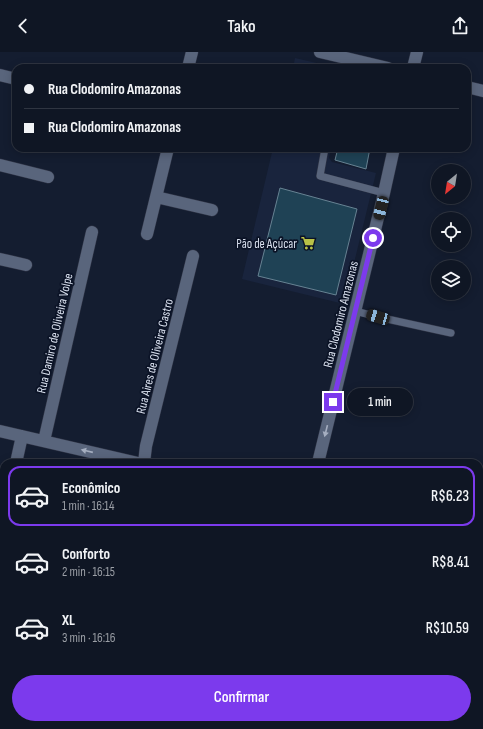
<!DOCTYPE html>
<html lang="pt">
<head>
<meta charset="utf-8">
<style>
	:root { --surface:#0f1624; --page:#1d2331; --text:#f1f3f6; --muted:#9b9fa6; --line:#2f3541; --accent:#7c3aed }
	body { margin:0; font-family:"Sofia Sans Condensed",sans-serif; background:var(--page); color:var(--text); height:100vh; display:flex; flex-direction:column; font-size:15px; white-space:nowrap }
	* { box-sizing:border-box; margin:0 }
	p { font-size:13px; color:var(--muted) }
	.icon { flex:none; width:22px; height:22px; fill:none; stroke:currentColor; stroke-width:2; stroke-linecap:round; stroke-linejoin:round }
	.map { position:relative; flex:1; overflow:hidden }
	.details { position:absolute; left:0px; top:407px; width:483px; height:270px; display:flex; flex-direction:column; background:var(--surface); border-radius:12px 12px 0 0; box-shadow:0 2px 10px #0003,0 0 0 1px var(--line) }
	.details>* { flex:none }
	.hud { position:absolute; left:12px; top:12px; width:459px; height:88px; border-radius:12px; box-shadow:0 2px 10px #0003,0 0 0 1px var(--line); display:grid; align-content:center; height:88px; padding:0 12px; background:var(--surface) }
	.needle { width:26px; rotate:210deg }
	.fabs { position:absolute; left:431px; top:112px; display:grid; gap:8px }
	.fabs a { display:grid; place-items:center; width:40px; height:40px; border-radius:50%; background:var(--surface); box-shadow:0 2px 10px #0003,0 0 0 1px var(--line); font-size:20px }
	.end { position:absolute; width:18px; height:18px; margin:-9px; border:5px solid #7c3aed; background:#fff; box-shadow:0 0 0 2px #fff }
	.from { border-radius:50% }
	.bubble { position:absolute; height:28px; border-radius:14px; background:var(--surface); box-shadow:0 2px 10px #0003,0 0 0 1px var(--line); font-size:13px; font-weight:600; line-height:28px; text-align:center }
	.car { position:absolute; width:12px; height:24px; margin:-12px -6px; border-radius:5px; box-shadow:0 0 3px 1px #0007; background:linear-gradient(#222 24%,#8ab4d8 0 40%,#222 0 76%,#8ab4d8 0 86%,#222 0) }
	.hud b { display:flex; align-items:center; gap:14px; height:38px; font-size:15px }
	.hud b+b { border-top:1px solid var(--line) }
	.hud i { width:10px; height:10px; background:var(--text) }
	ul { padding:7px 0 0; list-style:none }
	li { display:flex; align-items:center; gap:12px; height:60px; margin:0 8px 6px; padding:0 4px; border:2px solid transparent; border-radius:12px }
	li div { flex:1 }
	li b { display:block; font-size:15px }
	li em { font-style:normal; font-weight:600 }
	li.on { border-color:var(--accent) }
	li>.icon { width:36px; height:36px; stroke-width:1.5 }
	.action { display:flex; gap:8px; margin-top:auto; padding:8px 12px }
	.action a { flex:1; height:46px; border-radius:24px; background:var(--accent); color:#fff; font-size:16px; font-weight:600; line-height:46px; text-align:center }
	header { display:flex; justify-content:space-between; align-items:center; height:52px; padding:0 12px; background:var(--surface); font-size:18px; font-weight:600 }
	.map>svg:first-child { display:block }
	.built { fill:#19243d }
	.building { fill:#1f4255; stroke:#678393 }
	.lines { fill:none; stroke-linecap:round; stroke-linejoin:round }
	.lane-casing { stroke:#313647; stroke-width:8 }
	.street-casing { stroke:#313647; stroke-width:13 }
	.secondary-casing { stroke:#313647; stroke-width:13 }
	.lane { stroke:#59657c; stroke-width:7 }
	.street { stroke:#59657c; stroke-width:12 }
	.secondary { stroke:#59657c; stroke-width:12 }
	.oneway { fill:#a5aec0 }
	.route { stroke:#7c3aed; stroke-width:5 }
	.labels { text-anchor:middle; stroke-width:3.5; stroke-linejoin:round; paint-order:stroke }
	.poi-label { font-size:13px; fill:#d8dfed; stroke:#0b1326; text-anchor:end }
	.street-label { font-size:13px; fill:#d8dfed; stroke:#0b1326 }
</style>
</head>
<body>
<header><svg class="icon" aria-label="back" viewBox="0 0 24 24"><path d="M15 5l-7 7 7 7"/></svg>Tako<svg class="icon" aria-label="share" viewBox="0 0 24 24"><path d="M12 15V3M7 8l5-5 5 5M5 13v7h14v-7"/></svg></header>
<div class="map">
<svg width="483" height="677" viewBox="0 0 483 677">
	<rect width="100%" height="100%" fill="#141d30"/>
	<path class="built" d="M295 6 338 16H293Z
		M273 96H331L329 106 332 110 376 121 344 252 242 227Z"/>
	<path class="building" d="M338 96H370L366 117 335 108Z
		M280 136 357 157 336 243 258 224Z"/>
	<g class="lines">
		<defs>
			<path id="lane" d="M325 96 320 124 384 141
				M355 259 378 265 451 281
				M255 673 269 677"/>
			<path id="street" d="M320 0 388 16
				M188 16 192 0
				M0 23 16 27
				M467 35 483 39
				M0 113 48 125
				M156 145 212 158
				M147 182 168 96
				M0 207 26 213
				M0 379 138 411
				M44 389 92 180
				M16 411 22 384
				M144 411 146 394 193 204
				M479 472 483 455
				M0 475 4 459
				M479 494 483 495
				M479 660 483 661
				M87 677 88 673"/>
			<path id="secondary" d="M413 16 417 0
				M318 411 384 141 394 96
				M253 677 254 673"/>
		</defs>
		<use href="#lane" class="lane-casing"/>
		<use href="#street" class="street-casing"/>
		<use href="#secondary" class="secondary-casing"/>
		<use href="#lane" class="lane"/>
		<use href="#street" class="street"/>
		<use href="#secondary" class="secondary"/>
	</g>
	<defs><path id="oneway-solid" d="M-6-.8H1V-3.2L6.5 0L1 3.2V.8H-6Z"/></defs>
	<g class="oneway">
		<use href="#oneway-solid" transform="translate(326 379) rotate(104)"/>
		<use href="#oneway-solid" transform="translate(87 399) rotate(-167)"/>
	</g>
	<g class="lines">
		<path class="route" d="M333 350 373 186"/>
	</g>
	<defs>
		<symbol id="supermarket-bare" viewBox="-9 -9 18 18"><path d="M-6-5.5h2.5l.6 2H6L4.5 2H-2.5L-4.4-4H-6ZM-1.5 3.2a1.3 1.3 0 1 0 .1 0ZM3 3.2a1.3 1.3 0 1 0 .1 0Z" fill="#b8c147" stroke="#0b1326" stroke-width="2.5" paint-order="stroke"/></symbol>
	</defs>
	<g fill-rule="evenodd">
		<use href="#supermarket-bare" x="298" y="181" width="20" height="20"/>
	</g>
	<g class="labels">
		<g class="poi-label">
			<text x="297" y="196">Pão de Açúcar</text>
		</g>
		<g class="street-label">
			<text transform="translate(340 262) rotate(-76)" y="5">Rua Clodomiro Amazonas</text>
			<text transform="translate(54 281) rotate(-77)" y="5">Rua Damiro de Oliveira Volpe</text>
			<text transform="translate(154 304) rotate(-76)" y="5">Rua Aires de Oliveira Castro</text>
		</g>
	</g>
</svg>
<div class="fabs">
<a><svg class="needle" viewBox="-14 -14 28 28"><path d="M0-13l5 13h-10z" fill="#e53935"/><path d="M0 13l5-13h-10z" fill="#9b9fa6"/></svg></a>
<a><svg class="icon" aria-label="locate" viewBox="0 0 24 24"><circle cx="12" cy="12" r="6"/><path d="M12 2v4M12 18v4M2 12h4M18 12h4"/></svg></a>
<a><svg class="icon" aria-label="layers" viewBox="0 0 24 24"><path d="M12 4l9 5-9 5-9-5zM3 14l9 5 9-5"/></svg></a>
</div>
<i class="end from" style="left:373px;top:186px"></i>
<i class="end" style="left:333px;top:350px"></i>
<div class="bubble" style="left:347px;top:336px;width:66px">1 min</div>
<i class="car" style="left:381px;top:156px;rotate:194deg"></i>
<i class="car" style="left:378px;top:265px;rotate:286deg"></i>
<div class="hud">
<b><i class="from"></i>Rua Clodomiro Amazonas</b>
<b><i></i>Rua Clodomiro Amazonas</b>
</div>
<section class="details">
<ul>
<li class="on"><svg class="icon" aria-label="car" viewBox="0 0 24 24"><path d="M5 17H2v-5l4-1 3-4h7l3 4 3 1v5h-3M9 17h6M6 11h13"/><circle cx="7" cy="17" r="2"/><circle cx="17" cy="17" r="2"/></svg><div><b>Econômico</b><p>1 min · 16:14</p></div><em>R$6.23</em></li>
<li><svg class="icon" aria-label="car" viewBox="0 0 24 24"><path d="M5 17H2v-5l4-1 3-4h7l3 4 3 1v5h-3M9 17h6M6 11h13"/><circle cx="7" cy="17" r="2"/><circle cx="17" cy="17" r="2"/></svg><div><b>Conforto</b><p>2 min · 16:15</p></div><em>R$8.41</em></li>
<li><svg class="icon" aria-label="car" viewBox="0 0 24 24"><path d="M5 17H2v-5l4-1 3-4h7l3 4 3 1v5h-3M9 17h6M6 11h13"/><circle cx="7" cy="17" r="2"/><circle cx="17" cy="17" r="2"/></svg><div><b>XL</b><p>3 min · 16:16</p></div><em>R$10.59</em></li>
</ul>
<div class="action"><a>Confirmar</a></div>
</section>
</div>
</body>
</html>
